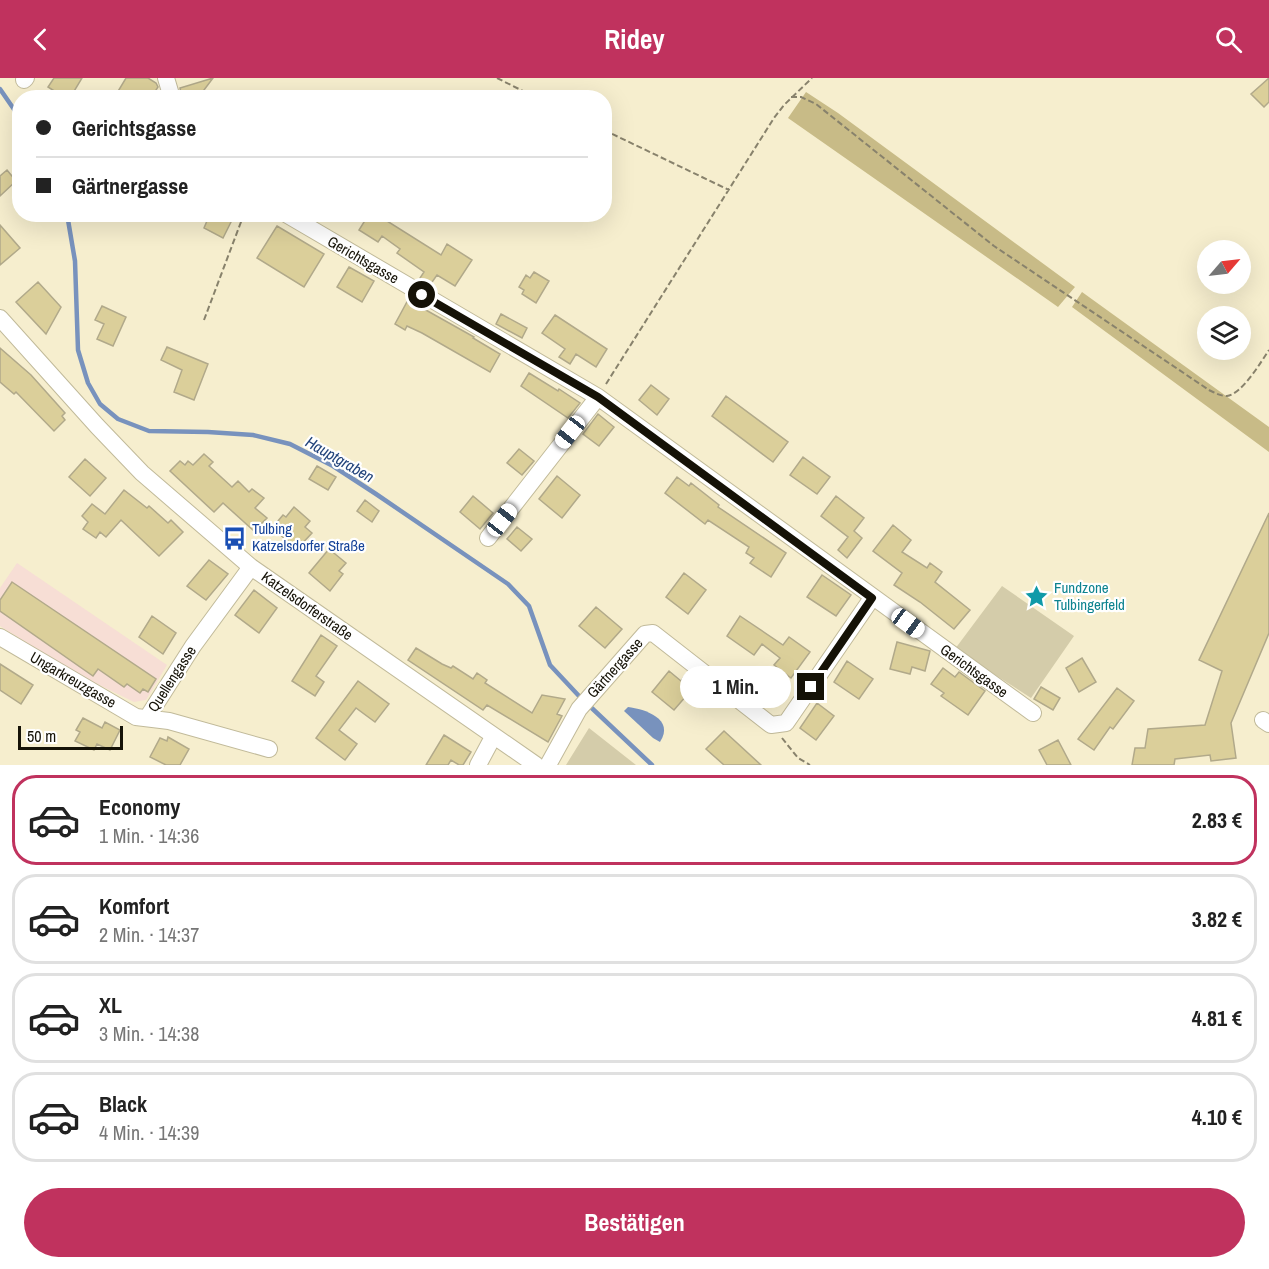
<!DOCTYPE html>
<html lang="de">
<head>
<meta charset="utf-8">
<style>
	:root { --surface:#fff; --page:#f6f6f6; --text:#222; --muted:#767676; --line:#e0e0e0; --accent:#c0325e }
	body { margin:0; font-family:"Archivo Narrow",sans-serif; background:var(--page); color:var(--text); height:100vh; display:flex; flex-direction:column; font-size:22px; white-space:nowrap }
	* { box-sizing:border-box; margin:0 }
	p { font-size:20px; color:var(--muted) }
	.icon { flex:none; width:33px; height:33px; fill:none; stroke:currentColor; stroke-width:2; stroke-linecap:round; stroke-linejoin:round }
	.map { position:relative; height:687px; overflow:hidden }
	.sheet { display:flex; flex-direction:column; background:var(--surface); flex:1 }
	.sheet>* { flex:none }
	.top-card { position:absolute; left:12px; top:12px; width:600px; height:132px; border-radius:24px; box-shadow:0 6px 24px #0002; display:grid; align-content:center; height:132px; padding:0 24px; background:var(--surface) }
	.needle { width:39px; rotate:62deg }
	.fabs { position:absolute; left:1197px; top:162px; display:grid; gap:12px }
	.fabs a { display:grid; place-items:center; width:54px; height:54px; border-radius:50%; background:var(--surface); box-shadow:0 6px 24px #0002; font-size:30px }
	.scale { position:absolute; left:18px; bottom:15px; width:105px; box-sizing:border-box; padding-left:6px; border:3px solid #151207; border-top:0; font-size:16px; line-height:21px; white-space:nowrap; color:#151207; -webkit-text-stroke:4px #fff; paint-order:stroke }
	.end { position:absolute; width:27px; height:27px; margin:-14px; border:8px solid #151207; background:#fff; box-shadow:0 0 0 3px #fff }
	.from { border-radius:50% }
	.bubble { position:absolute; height:42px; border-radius:21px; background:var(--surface); box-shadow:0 6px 24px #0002; font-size:20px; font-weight:700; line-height:42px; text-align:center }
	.car { position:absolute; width:18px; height:36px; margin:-18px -9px; border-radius:8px; box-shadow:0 0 4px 2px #0007; background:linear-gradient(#fff 24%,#345 0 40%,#fff 0 76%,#345 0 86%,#fff 0) }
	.top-card b { display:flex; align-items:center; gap:21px; height:57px; font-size:22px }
	.top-card b+b { border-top:2px solid var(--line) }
	.top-card i { width:15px; height:15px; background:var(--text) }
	ul { padding:10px 0 0; list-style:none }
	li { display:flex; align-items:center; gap:18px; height:90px; margin:0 12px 9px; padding:0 12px; border:3px solid var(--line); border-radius:24px }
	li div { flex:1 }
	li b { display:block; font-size:22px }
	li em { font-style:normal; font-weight:700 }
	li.current { border-color:var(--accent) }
	li>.icon { width:54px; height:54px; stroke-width:1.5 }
	.button { display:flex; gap:12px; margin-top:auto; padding:12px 24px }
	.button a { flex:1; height:69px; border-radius:36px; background:var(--accent); color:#fff; font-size:24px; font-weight:700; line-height:69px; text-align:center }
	header { display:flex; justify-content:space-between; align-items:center; height:78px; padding:0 24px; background:var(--accent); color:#fff; font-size:27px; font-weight:700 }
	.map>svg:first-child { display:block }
	.industrial { fill:#f7ded5 }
	.green { fill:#d4ccaa }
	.forest { fill:#c8bb87 }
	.water { fill:#7892bd }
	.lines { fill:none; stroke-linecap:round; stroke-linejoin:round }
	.stream { stroke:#7892bd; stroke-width:4.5 }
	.building { fill:#dbcf9a; stroke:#b1a98a; stroke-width:1.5 }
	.minor-casing { stroke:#c1ba9a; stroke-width:18 }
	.path { stroke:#88826c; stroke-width:2; stroke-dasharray:6 3; stroke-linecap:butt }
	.minor { stroke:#fff; stroke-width:16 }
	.route { stroke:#151207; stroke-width:8 }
	.labels { text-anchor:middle; stroke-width:4.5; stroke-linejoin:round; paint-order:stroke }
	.street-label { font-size:15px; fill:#151207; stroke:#fff }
	.transit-label { font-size:15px; fill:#164399; stroke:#fff; text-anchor:start }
	.culture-label { font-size:15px; fill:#0d838f; stroke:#fff; text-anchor:start }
	.water-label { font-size:16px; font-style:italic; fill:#24457c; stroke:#fff }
</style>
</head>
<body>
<header><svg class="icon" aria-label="back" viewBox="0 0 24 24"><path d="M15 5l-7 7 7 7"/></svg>Ridey<svg class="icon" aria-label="search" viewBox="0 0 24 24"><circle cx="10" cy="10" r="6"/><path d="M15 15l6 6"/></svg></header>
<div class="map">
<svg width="1269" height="687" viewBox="0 0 1269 687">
	<rect width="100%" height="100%" fill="#f6eece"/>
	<path class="industrial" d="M17 485 167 587 146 622 134 624 75 595 0 548V510Z"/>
	<path class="green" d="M1002 508 1074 558 1031 620 955 571Z
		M589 650 636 687H566Z"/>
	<path class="forest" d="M806 14 838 35 1075 209 1058 229 788 40Z
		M1082 214 1269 349V374L1072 229Z"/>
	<path class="water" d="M628 629C645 631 675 641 660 664L653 660 624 633Z"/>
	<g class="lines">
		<path class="stream" d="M0 11 20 40
			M67 136 75 183 78 272 88 305 100 326 118 341 149 353 208 354 253 357 290 366 333 388 376 416 508 506 529 528 550 587 579 618 652 687"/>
	</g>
	<path class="building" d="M54 0H82L70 20H65L48 9Z
		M126 0H148L156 5 158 9 151 20H125L117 15Z
		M213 0 198 20H182L180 10Z
		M1269 0V24L1264 29 1251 16Z
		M7 92 16 103 0 118V98Z
		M210 136H235L223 160 204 150Z
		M369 136H376L441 177 447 166 472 182 455 208 437 197 430 207 420 200 424 194 397 175 400 171 382 158 378 164 359 152Z
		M0 147 20 170 0 187Z
		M277 148 324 176 304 209 257 180Z
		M349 189 374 203 362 224 337 209Z
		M534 194 549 203 536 225 522 216 524 212 519 209 526 197 530 200Z
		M38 204 61 229 46 256 16 224Z
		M408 222 474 259 473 260 500 276 490 294 422 255 407 248 405 252 395 246Z
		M102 228 126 239 113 268 97 261 104 246 95 242Z
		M501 236 527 250 522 260 496 246Z
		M555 237 607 271 596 289 576 276 570 286 559 279 565 271 542 255Z
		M167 269 208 286 194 322 174 314 182 292 161 282Z
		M0 270 31 297 65 335 62 338 65 342 54 353 16 314 14 316 0 304Z
		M529 295 558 313 559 311 580 325 568 340 521 308Z
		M651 307 669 321 657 337 639 322Z
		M726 318 788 364 773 384 712 338Z
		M598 336 614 349 599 368 583 356Z
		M519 371 534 383 522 397 507 385Z
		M204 376 213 384 209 388 232 409 238 403 249 414 252 411 264 420 255 430 267 440 254 453 223 425 214 434 170 393 180 383 185 387 188 383 193 387Z
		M803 379 830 399 817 416 790 397Z
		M85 381 106 400 90 418 69 399Z
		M317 388 336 399 328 412 309 401Z
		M557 398 580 417 562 440 539 421Z
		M677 399 689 408 691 405 719 427 718 429 786 475 771 499 750 485 754 480 746 475 749 469 708 442 705 446 665 415Z
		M124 412 147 430 149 428 168 445 171 442 183 454 159 478 121 442 106 459 100 454 96 460 83 451 88 444 82 438 92 426 105 436Z
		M473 418 493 435 480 451 460 434Z
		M836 418 864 440 854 453 862 460 847 480 838 472 848 459 821 438Z
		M365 422 379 433 372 444 357 433Z
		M294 429 310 443 305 449 312 455 297 471 272 450 283 437 286 439Z
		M1269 435V555L1231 645 1236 680 1211 683 1210 677 1175 681 1174 687H1132L1135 670H1145L1148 651 1205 647 1222 593 1199 582Z
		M893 447 911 462 902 474 927 490 930 485 942 494 935 504 970 532 954 551 920 524 894 507 902 495 873 473Z
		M517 449 532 461 521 473 507 461Z
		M329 471 346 485 339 493 343 496 330 513 309 495Z
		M209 482 228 496 206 522 187 508Z
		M684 495 706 512 688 536 666 519Z
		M822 497 851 517 836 538 807 519Z
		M12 504 156 601 148 614 143 611 140 615 127 606 124 609 98 591 93 598 0 533V522Z
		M254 512 277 530 259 555 235 537Z
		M596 529 622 551 605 570 579 548Z
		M152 538 176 555 163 576 139 559Z
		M740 538 783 567 789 559 810 574 791 600 774 587 780 580 762 566 754 577 727 558Z
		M321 557 337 568 316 598 324 604 315 618 292 603Z
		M897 564 930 573 925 593 912 589 910 596 890 591Z
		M416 570 442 586 451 590 453 588 473 601 477 595 487 602 485 605 532 635 542 617 565 621 557 636 562 638 548 664 487 627 483 632 408 582Z
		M1082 580 1096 604 1079 614 1066 590Z
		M847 583 873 601 859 621 834 604Z
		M0 586 33 607 21 626 0 612Z
		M943 590 955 599 959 594 985 613 968 637 941 618 944 615 931 606Z
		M669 593 681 603 686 596 700 607 690 619 687 617 674 632 652 614Z
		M358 603 389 626 375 644 356 630 339 652 357 666 345 682 316 660Z
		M1041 609 1060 620 1053 632 1034 621Z
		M1117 610 1134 623 1113 651 1110 649 1094 672 1078 661Z
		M817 625 834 638 816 662 800 650Z
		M83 640 102 650 105 644 120 652 110 672 97 666 94 672 75 663 80 654 76 652Z
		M724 653 761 687H724L706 671Z
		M444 657 471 674 463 687H459L451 682 448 687H426Z
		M168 659 189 671 180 687H166L150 679 160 660 167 663Z
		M1058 662 1071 687H1047L1039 672Z"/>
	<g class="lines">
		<defs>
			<path id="minor" d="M166 0 172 20
				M24 2 26 0
				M286 136 598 319 1033 635
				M0 240 97 348 142 395 251 489 536 687
				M488 460 598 319
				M0 559 136 639 169 643 269 671
				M147 640 193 568 251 489
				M1263 642 1269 646
				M478 687 493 659
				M548 687 579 631 645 556 653 555 771 647 786 645 872 520"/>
		</defs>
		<use href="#minor" class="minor-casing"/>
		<path class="path" d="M497 0 537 20
			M791 19H801L816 26 994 168 1209 312C1215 315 1220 318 1227 318 1242 316 1261 284 1269 272
			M604 52 729 112
			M204 242 244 136
			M606 306 774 40 784 27 812 0
			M782 660 798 680 810 687"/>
		<use href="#minor" class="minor"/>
	</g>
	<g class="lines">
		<path class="route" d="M422 217 598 319 872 520 811 609"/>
	</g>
	<defs>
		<symbol id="bus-bare" viewBox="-9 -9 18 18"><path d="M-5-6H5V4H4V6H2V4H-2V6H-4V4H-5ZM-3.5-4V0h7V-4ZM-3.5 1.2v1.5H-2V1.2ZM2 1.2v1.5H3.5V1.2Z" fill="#1a4fb4" stroke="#fff" stroke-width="2.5" paint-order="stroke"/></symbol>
		<symbol id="sight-bare" viewBox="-9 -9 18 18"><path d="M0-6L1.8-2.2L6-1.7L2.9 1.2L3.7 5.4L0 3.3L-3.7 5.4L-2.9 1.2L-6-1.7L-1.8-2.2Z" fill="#0f9aa8" stroke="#fff" stroke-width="2.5" paint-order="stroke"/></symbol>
	</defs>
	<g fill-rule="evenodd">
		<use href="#bus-bare" x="218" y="444" width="33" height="33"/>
		<use href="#sight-bare" x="1020" y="502" width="33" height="33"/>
	</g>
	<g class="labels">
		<g class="street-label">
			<text transform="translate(363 182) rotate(30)" y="5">Gerichtsgasse</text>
			<text transform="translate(307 528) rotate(35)" y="5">Katzelsdorferstraße</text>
			<text transform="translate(615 590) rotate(-48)" y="5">Gärtnergasse</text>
			<text transform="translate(974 593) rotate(36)" y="5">Gerichtsgasse</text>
			<text transform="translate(172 601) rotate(-57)" y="5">Quellengasse</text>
			<text transform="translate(73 602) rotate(30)" y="5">Ungarkreuzgasse</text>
		</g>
		<g class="transit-label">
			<text x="252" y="456">Tulbing<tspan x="252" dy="17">Katzelsdorfer Straße</tspan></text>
		</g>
		<g class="culture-label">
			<text x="1054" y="515">Fundzone<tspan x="1054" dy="17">Tulbingerfeld</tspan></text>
		</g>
		<g class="water-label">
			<text transform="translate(340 381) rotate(30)" y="6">Hauptgraben</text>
		</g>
	</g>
</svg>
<div class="fabs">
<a><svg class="needle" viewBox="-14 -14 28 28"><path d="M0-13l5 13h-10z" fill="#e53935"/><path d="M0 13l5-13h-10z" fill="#767676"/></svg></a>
<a><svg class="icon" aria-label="layers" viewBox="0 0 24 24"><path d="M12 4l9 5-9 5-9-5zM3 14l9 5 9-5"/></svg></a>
</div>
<div class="scale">50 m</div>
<i class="end from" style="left:422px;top:217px"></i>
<i class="end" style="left:811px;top:609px"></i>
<div class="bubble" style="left:680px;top:588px;width:111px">1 Min.</div>
<i class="car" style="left:570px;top:354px;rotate:218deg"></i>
<i class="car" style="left:502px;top:442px;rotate:38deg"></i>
<i class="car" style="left:908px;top:545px;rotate:126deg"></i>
<div class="top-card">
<b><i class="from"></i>Gerichtsgasse</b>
<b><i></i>Gärtnergasse</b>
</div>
</div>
<section class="sheet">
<ul>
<li class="current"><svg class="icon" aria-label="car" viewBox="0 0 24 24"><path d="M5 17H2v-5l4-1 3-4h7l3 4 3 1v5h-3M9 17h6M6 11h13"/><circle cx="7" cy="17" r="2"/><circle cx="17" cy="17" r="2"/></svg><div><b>Economy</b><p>1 Min. · 14:36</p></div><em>2.83 €</em></li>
<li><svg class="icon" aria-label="car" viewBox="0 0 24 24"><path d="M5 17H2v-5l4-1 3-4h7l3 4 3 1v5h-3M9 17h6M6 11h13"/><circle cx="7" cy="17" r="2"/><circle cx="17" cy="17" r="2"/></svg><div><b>Komfort</b><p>2 Min. · 14:37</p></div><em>3.82 €</em></li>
<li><svg class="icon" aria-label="car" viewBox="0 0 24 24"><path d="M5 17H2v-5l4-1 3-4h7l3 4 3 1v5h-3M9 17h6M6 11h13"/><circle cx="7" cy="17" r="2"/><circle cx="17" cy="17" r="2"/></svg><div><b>XL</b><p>3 Min. · 14:38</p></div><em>4.81 €</em></li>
<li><svg class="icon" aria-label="car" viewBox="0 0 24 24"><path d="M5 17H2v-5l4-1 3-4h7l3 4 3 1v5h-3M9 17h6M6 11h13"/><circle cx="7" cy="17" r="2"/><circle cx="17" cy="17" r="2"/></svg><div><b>Black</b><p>4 Min. · 14:39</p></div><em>4.10 €</em></li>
</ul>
<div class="button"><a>Bestätigen</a></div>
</section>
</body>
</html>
